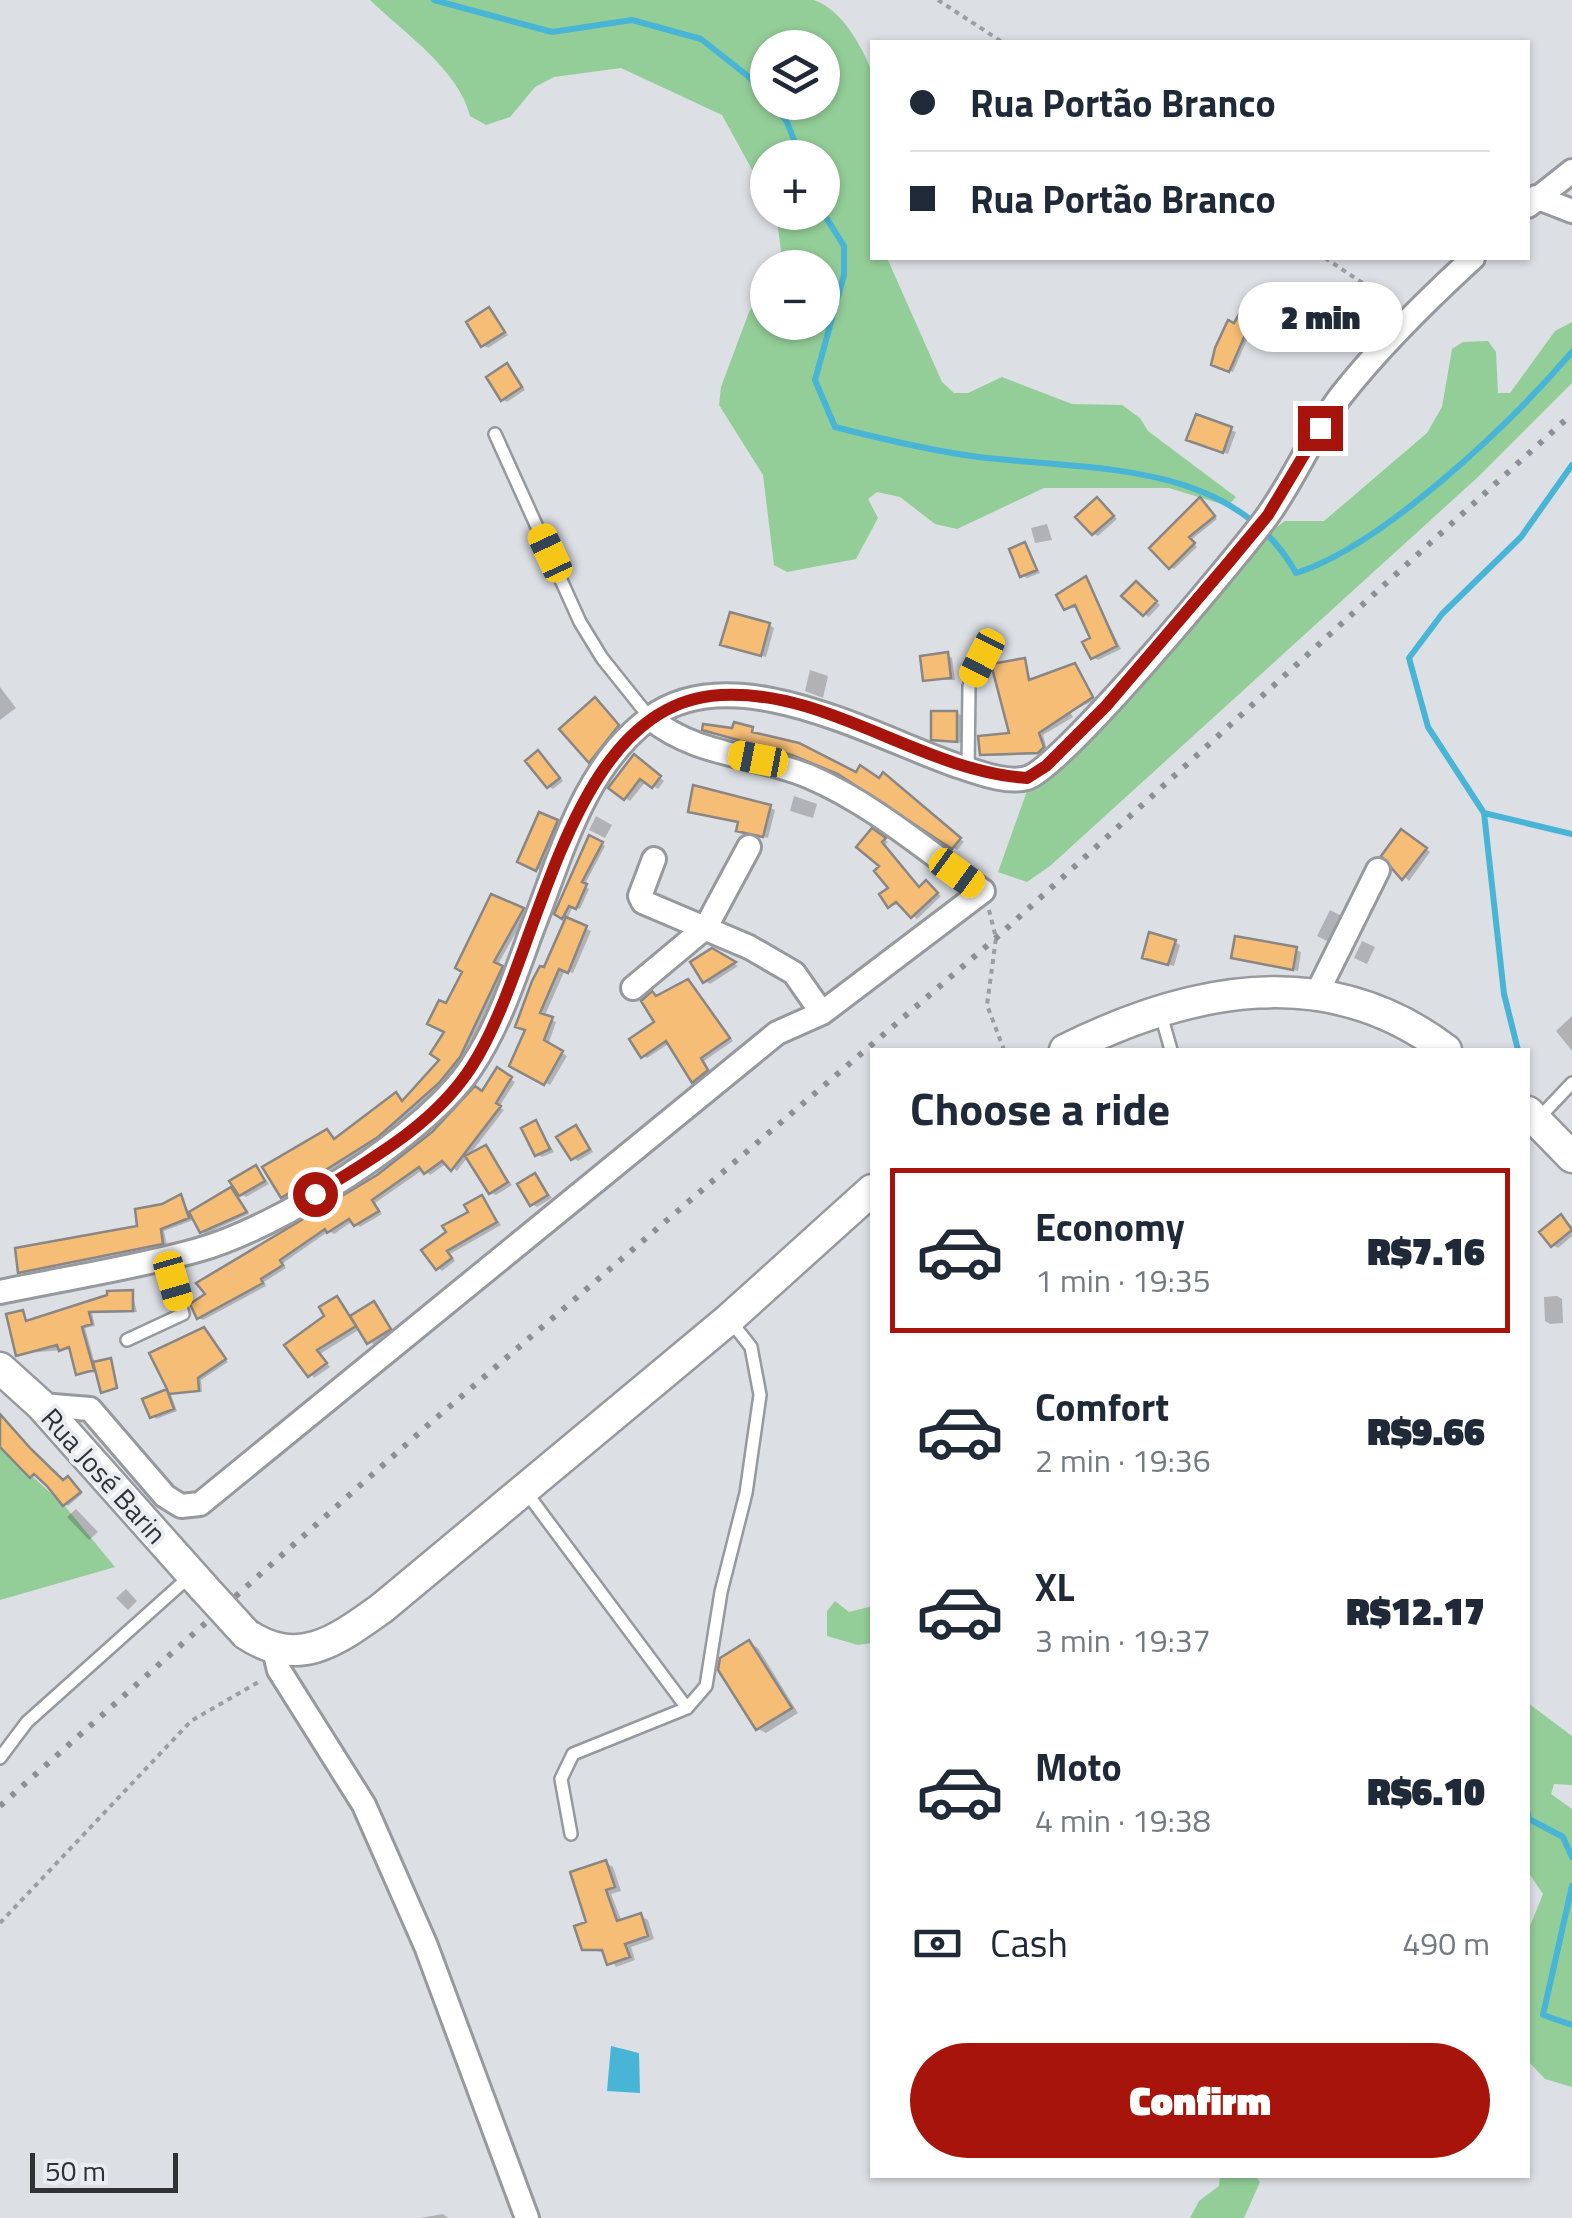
<!DOCTYPE html>
<html lang="en">
<head>
<meta charset="utf-8">
<style>
	:root { --surface:#fff; --page:#f2f2f3; --text:#1f2937; --muted:#747a83; --line:#e0e1e3; --accent:#a7140b }
	body { margin:0; font-family:"Titillium Web",sans-serif; background:var(--page); color:var(--text); height:100vh; display:flex; flex-direction:column; font-size:38px; white-space:nowrap }
	* { box-sizing:border-box; margin:0 }
	p { font-size:32px; color:var(--muted) }
	.icon { flex:none; width:55px; height:55px; fill:none; stroke:currentColor; stroke-width:2; stroke-linecap:round; stroke-linejoin:round }
	.map { position:relative; flex:1; overflow:hidden }
	.details { position:absolute; left:870px; top:1048px; width:660px; height:1130px; display:flex; flex-direction:column; background:var(--surface); border-radius:0px; box-shadow:0 2px 8px #0004 }
	.details>* { flex:none }
	.top-card { position:absolute; left:870px; top:40px; width:660px; height:220px; border-radius:0px; box-shadow:0 2px 8px #0004; display:grid; align-content:center; height:220px; padding:0 40px; background:var(--surface) }
	.fabs { position:absolute; left:750px; top:30px; display:grid; gap:20px }
	.fabs a { display:grid; place-items:center; width:90px; height:90px; border-radius:50%; background:var(--surface); box-shadow:0 2px 8px #0004; font-size:50px }
	.scale { position:absolute; left:30px; bottom:25px; width:148px; box-sizing:border-box; padding-left:10px; border:5px solid #303133; border-top:0; font-size:28px; line-height:35px; white-space:nowrap; color:#303133; -webkit-text-stroke:8px #e9edf1; paint-order:stroke }
	.end { position:absolute; width:45px; height:45px; margin:-22px; border:12px solid #a7140b; background:#fff; box-shadow:0 0 0 5px #fff }
	.from { border-radius:50% }
	.bubble { position:absolute; height:70px; border-radius:35px; background:var(--surface); box-shadow:0 2px 8px #0004; font-size:32px; font-weight:800; line-height:70px; text-align:center }
	.car { position:absolute; width:30px; height:60px; margin:-30px -15px; border-radius:12px; box-shadow:0 0 8px 2px #0007; background:linear-gradient(#f5c518 24%,#345 0 40%,#f5c518 0 76%,#345 0 86%,#f5c518 0) }
	.top-card b { display:flex; align-items:center; gap:35px; height:95px; font-size:38px }
	.top-card b+b { border-top:2px solid var(--line) }
	.top-card i { width:25px; height:25px; background:var(--text) }
	ul { padding:0; list-style:none }
	li { display:flex; align-items:center; gap:30px; height:165px; margin:0 20px 15px; padding:0 20px; border:5px solid transparent; border-radius:0px }
	li div { flex:1 }
	li b { display:block; font-size:38px }
	li em { font-style:normal; font-weight:800 }
	li.active { border-color:var(--accent) }
	li>.icon { width:90px; height:90px; stroke-width:1.5 }
	h2 { padding:0 40px; font-size:45px; line-height:120px }
	.pay { display:flex; align-items:center; gap:25px; height:110px; padding:0 40px; font-size:38px }
	.pay p { margin-inline-start:auto }
	.primary-button { display:flex; gap:20px; margin-top:auto; padding:20px 40px }
	.primary-button a { flex:1; height:115px; border-radius:60px; background:var(--accent); color:#fff; font-size:40px; font-weight:800; line-height:115px; text-align:center }
	.map>svg:first-child { display:block }
	.green { fill:#93ce98; fill-rule:evenodd }
	.water { fill:#48b4d6 }
	.shadow { fill:#0003 }
	.lines { fill:none; stroke-linecap:round; stroke-linejoin:round }
	.stream { stroke:#48b4d6; stroke-width:6 }
	.building { fill:#f5bd76; stroke:#898683; stroke-width:2.5 }
	.service-casing { stroke:#96999d; stroke-width:16 }
	.minor-casing { stroke:#96999d; stroke-width:28 }
	.secondary-casing { stroke:#96999d; stroke-width:35 }
	.path { stroke:#9c9ea2; stroke-width:4; stroke-dasharray:5 5; stroke-linecap:butt }
	.service { stroke:#fff; stroke-width:11 }
	.minor { stroke:#fff; stroke-width:22 }
	.secondary { stroke:#fff; stroke-width:30 }
	.rail { stroke:#8d8f93; stroke-width:6; stroke-dasharray:5 10; stroke-linecap:butt }
	.secondary-bridge-casing { stroke:#96999d; stroke-width:35; stroke-linecap:butt }
	.secondary-bridge { stroke:#fff; stroke-width:30 }
	.route { stroke:#a7140b; stroke-width:12 }
	.labels { text-anchor:middle; stroke-width:8; stroke-linejoin:round; paint-order:stroke }
	.street-label { font-size:28px; fill:#303133; stroke:#e9edf1 }
</style>
</head>
<body>
<div class="map">
<svg width="1572" height="2218" viewBox="0 0 1572 2218">
	<rect width="100%" height="100%" fill="#dcdfe4"/>
	<path class="green" d="M370 0H813C841 8 862 46 872 72V258H887L942 382 954 393H968L1002 377 1072 404 1122 405 1140 418 1148 431 1236 497 1228 506 1169 488H1044L957 529 935 524 900 497 877 492 868 499 878 518 856 559 787 572 774 565 763 475 719 405 721 387 749 312 767 286 768 322H822V268L776 267 781 251 776 213 822 212V158H768L767 197 722 115 621 68 554 77 535 87 510 117 486 125 470 116C459 70 403 32 370 0ZM768 48H822V102H768Z
		M1572 322V383L1478 477 1050 866 1027 882 998 872 1027 791 1100 723 1274 529 1285 521H1324L1427 433 1442 407 1452 349 1463 342 1488 341 1496 352 1498 393H1510L1555 331Z
		M0 1447 64 1505 115 1567 0 1600Z
		M835 1601 849 1612 872 1606V1643L858 1645 827 1636V1611Z
		M1528 1703 1572 1736V1785L1554 1784 1551 1794 1572 1809V2087L1545 2079 1528 2061V1931L1543 1894 1528 1872Z
		M1220 2175H1255L1260 2182 1244 2218H1190L1199 2201 1219 2186Z"/>
	<path class="water" d="M611 2046 639 2053 640 2093 607 2091Z"/>
	<path class="shadow" d="M1247 306 1261 308 1233 372 1215 364Z
		M489 310 508 335 488 348 483 345Z
		M507 366 525 390 507 402 502 399Z
		M1231 430 1236 432 1228 454 1194 442Z
		M1098 500 1117 519 1098 536 1093 533Z
		M1201 500 1217 519 1191 540 1197 547 1174 569 1170 567Z
		M1047 524 1052 540 1035 543 1031 528Z
		M1025 545 1040 573 1027 578 1022 575Z
		M1086 579 1121 649 1098 660 1093 657V639L1079 608H1066Z
		M1141 587 1160 605 1149 617 1144 614Z
		M769 625 774 628 766 657 728 647Z
		M947 655 952 658 955 680H925Z
		M1024 661 1032 682 1075 666 1095 700 1070 712 1073 717 1043 735 1047 750 1043 754 987 756 983 754 1012 735Z
		M810 670 828 676 823 698 805 691Z
		M0 687 16 708 0 720Z
		M595 700 626 731 598 765 590 761Z
		M957 713 962 716 961 743 934 738Z
		M752 730 756 736 856 776 888 778 964 842 957 850 844 774 800 756 718 734Z
		M538 753 563 781 553 789 548 786Z
		M639 760 664 781 658 789 646 781 630 801 625 798Z
		M794 796 817 804 813 818 790 811Z
		M770 808 775 810 768 838 743 832 740 823 691 811Z
		M540 815 562 825 542 871 520 861Z
		M596 816 612 825 605 838 589 830Z
		M872 832 888 842 885 845 920 889 927 883 941 896 917 919 901 904 890 906 892 889Z
		M1407 835 1430 852 1409 881 1384 856Z
		M591 838 605 846 584 886 589 889 580 909 573 906 567 919 557 913Z
		M523 910 527 913 497 966 506 971 489 1013 464 1060 444 1085 383 1138 287 1199 283 1196 327 1132 336 1140 396 1095 404 1103 443 1059 447 1006Z
		M1330 910 1344 917 1331 943 1317 936Z
		M567 920 591 931 573 973 565 970 544 1017 556 1022 548 1045 567 1056 550 1085 512 1065Z
		M1362 941 1375 947 1367 964 1354 958Z
		M1175 942 1180 945 1174 966 1150 960Z
		M1296 950 1301 952 1298 971 1233 957Z
		M712 951 738 966 710 984 705 981Z
		M688 982 733 1041 704 1061 711 1073 698 1083 670 1043 647 1058 643 1056 658 1023Z
		M1572 1016V1051L1556 1031Z
		M498 1071 515 1082 499 1107 504 1110 457 1171 447 1163 430 1175 424 1169 375 1203 382 1214 360 1227 353 1221 334 1234 329 1231 283 1263 286 1268 264 1282 266 1286 203 1320 199 1318 483 1094Z
		M536 1123 554 1152 542 1157 537 1154Z
		M576 1128 593 1152 578 1161 573 1158Z
		M485 1148 512 1185 496 1195 491 1193Z
		M256 1168 269 1184 246 1197 241 1194Z
		M535 1176 552 1198 537 1207 532 1204Z
		M231 1189 249 1214 205 1234 196 1219 164 1231 167 1245 21 1271 140 1228 181 1197 190 1214Z
		M482 1198 501 1225 450 1254 455 1261 442 1271 438 1268 449 1232Z
		M1562 1217 1572 1226V1236L1558 1248 1553 1245Z
		M132 1293 137 1312 92 1313 95 1326 85 1328 95 1364 112 1361 118 1388 104 1391 98 1372 78 1374 72 1349 18 1354 22 1312 29 1323Z
		M1557 1296 1562 1299 1563 1323 1550 1324 1545 1321 1544 1297Z
		M337 1299 352 1317 374 1304 394 1332 374 1345 360 1329 320 1354 330 1367 314 1378 288 1345 327 1316Z
		M204 1330 228 1362 201 1380 202 1392H170L177 1411 156 1419 146 1400 170 1391Z
		M0 1413 34 1454 64 1482 71 1480 82 1494 68 1506 38 1475 31 1476 6 1454 0 1447Z
		M76 1509 98 1532 89 1540 67 1517Z
		M126 1589 137 1601 128 1610 116 1598Z
		M749 1643 758 1648 798 1713 766 1733 758 1729Z
		M606 1863 613 1867 621 1891 611 1894 622 1922 641 1916 648 1920 654 1939 631 1947 635 1960 616 1967 606 1953 584 1948Z
		M443 2214 448 2218H420Z"/>
	<g class="lines">
		<path class="stream" d="M434 0 552 32 632 20 701 39 749 77 768 99
			M771 102 787 122 801 158
			M822 211 844 246V275L815 380 835 427C882 439 931 451 979 457 1093 471 1232 459 1296 573 1383 546 1512 422 1572 352
			M1484 813 1572 834
			M1518 1050 1504 994 1484 813 1428 727 1409 658 1442 614 1521 537 1572 465
			M1528 1813 1529 1819 1563 1837 1572 1857
			M1572 1886 1543 2015 1572 2025"/>
	</g>
	<path class="building" d="M1251 293 1261 298 1229 372 1211 365 1215 348 1228 320 1234 323Z
		M489 307 505 332 481 347 466 322Z
		M507 363 522 387 501 401 486 377Z
		M1196 414 1232 427 1223 453 1186 440Z
		M1097 497 1114 516 1092 535 1075 517Z
		M1200 497 1215 516 1189 537 1195 543 1169 569 1149 548Z
		M1025 542 1037 570 1020 577 1009 549Z
		M1086 576 1117 646 1091 659 1082 642 1090 638 1075 605 1064 610 1056 595Z
		M1136 581 1157 601 1143 616 1121 596Z
		M730 612 770 623 761 656 720 645Z
		M948 652 951 678 923 681 920 656Z
		M1025 658 1029 680 1075 663 1093 697 1039 733 1044 747 1038 753 980 755 978 736 1009 733 991 664Z
		M595 697 619 725 589 763 559 729Z
		M931 711H957V742L931 740Z
		M734 722 753 727 752 732 799 743 856 772 860 765 879 778 883 772 961 838 952 849 838 774 792 755 702 730 703 724 732 728Z
		M538 750 560 778 547 788 525 761Z
		M634 754 661 776 652 788 640 779 624 800 608 788Z
		M693 785 771 805 763 837 736 831 738 822 688 812Z
		M539 812 558 820 536 871 517 862Z
		M872 828 886 838 882 842 919 887 926 880 938 893 911 918 896 902 888 908 879 894 888 888 874 871 879 866 856 847Z
		M1401 829 1427 848 1402 880 1381 856Z
		M589 835 603 842 582 882 587 884 576 909 569 906 562 919 554 914Z
		M491 894 524 908 494 962 503 966 460 1057 439 1083 378 1137 281 1198 262 1167 327 1129 334 1139 396 1092 402 1101 439 1060 430 1054 444 1032 427 1024 439 1000 446 1003 462 972 455 968Z
		M566 917 587 926 568 973 559 969 540 1013 553 1017 544 1040 563 1051 544 1085 509 1066 525 1030 515 1027 532 981 540 966 544 967Z
		M1149 932 1176 940 1168 965 1142 958Z
		M1235 936 1297 947 1293 970 1231 958Z
		M712 948 736 962 703 983 690 962Z
		M688 979 730 1038 701 1058 708 1070 692 1083 666 1041 641 1058 629 1039 654 1022 641 1001 652 991 656 996Z
		M497 1067 512 1077 496 1103 501 1106 451 1171 442 1161 424 1174 419 1167 372 1200 379 1211 354 1226 349 1219 327 1233 325 1229 280 1260 283 1265 261 1279 263 1283 197 1319 190 1304 205 1294 196 1283 377 1175 432 1132 475 1086 482 1091Z
		M536 1120 550 1149 535 1156 521 1128Z
		M576 1125 590 1149 571 1160 556 1137Z
		M486 1145 508 1182 489 1194 465 1156Z
		M256 1165 265 1181 239 1196 229 1181Z
		M535 1173 548 1195 530 1206 517 1184Z
		M231 1187 247 1212 200 1233 189 1212Z
		M181 1194 189 1218 161 1229 163 1244 18 1273 15 1248 137 1226 135 1209 162 1204Z
		M482 1195 497 1222 447 1251 452 1258 436 1270 421 1250 446 1232 442 1226 468 1212 464 1205Z
		M1561 1214 1572 1230 1551 1247 1539 1232Z
		M133 1290V1311L89 1312 92 1324 82 1327 94 1370 76 1375 69 1347 59 1351 57 1345 16 1356 6 1314 23 1310 26 1321 107 1295V1291Z
		M337 1296 356 1326 317 1350 327 1363 308 1377 284 1345 324 1316 319 1307Z
		M374 1301 391 1329 367 1344 350 1316Z
		M204 1327 226 1359 198 1378 199 1391 169 1394 167 1390 174 1409 150 1418 142 1399 167 1389 149 1353Z
		M111 1358 117 1388 101 1393 93 1362Z
		M0 1414 31 1449 63 1480 68 1476 81 1492 63 1506 47 1486 34 1474 30 1478 0 1447Z
		M749 1640 792 1708 756 1730 718 1670 720 1658Z
		M606 1860 615 1887 606 1890 617 1921 641 1913 648 1936 625 1944 630 1957 607 1965 602 1950H582L574 1926 586 1922 570 1872Z"/>
	<g class="lines">
		<defs>
			<path id="service" d="M495 434 580 622 602 658 650 718
				M968 769 969 686 983 658
				M1160 1011 1171 1050
				M1537 1120 1572 1083
				M127 1340 183 1314 167 1258
				M526 1492 687 1708 573 1754 561 1779 571 1834
				M687 1708 706 1686 721 1592 746 1493 760 1395 751 1347 729 1319
				M0 1758 27 1722 189 1577"/>
			<path id="minor" d="M1536 197 1572 211
				M1528 206 1572 171
				M654 859 640 896 643 902 749 947 794 973 822 1013
				M633 988 706 927 749 847
				M1316 995 1378 870
				M0 1292C66 1278 134 1268 198 1250 278 1228 427 1135 472 1066 500 1024 515 975 533 927 561 856 584 766 650 718 734 656 874 737 958 766 977 772 1007 784 1027 778 1061 769 1237 557 1266 518 1294 480 1312 435 1340 397 1380 346 1426 301 1473 258
				M41 1405 90 1409 165 1496 181 1506 200 1504 777 1033 822 1013 983 891C927 851 872 803 808 776 754 754 696 756 650 718
				M274 1650 279 1670 364 1805 426 1946 527 2218"/>
			<path id="secondary" d="M1065 1050C1189 988 1327 959 1446 1050
				M1528 1112 1572 1157
				M0 1368 41 1405 204 1588
				M246 1634C299 1669 336 1641 382 1608L729 1319 872 1190"/>
		</defs>
		<use href="#service" class="service-casing"/>
		<use href="#minor" class="minor-casing"/>
		<use href="#secondary" class="secondary-casing"/>
		<path class="path" d="M938 0 1002 42
			M1325 258 1396 305
			M989 910 996 938 987 1005 1004 1050
			M0 1923 191 1721 262 1680"/>
		<use href="#service" class="service"/>
		<use href="#minor" class="minor"/>
		<use href="#secondary" class="secondary"/>
		<path class="rail" d="M0 1806 428 1425 996 938 1572 414"/>
		<defs>
			<path id="secondary-bridge" d="M204 1588 246 1634"/>
		</defs>
		<use href="#secondary-bridge" class="secondary-bridge-casing"/>
		<use href="#secondary-bridge" class="secondary-bridge"/>
	</g>
	<g class="lines">
		<path class="route" d="M315 1194C372 1159 435 1124 472 1066 541 959 565 703 721 695 828 689 921 771 1027 778L1046 766 1106 706 1229 562 1268 515 1320 428"/>
	</g>
	<g class="labels">
		<g class="street-label">
			<text transform="translate(104 1476) rotate(48)" y="10">Rua José Barin</text>
		</g>
	</g>
</svg>
<div class="fabs">
<a><svg class="icon" aria-label="layers" viewBox="0 0 24 24"><path d="M12 4l9 5-9 5-9-5zM3 14l9 5 9-5"/></svg></a>
<a>+</a>
<a>−</a>
</div>
<div class="scale">50 m</div>
<i class="end from" style="left:315px;top:1194px"></i>
<i class="end" style="left:1320px;top:428px"></i>
<div class="bubble" style="left:1238px;top:282px;width:165px">2 min</div>
<i class="car" style="left:550px;top:553px;rotate:335deg"></i>
<i class="car" style="left:982px;top:658px;rotate:207deg"></i>
<i class="car" style="left:758px;top:759px;rotate:281deg"></i>
<i class="car" style="left:957px;top:873px;rotate:126deg"></i>
<i class="car" style="left:173px;top:1281px;rotate:164deg"></i>
<div class="top-card">
<b><i class="from"></i>Rua Portão Branco</b>
<b><i></i>Rua Portão Branco</b>
</div>
<section class="details">
<h2>Choose a ride</h2>
<ul>
<li class="active"><svg class="icon" aria-label="car" viewBox="0 0 24 24"><path d="M5 17H2v-5l4-1 3-4h7l3 4 3 1v5h-3M9 17h6M6 11h13"/><circle cx="7" cy="17" r="2"/><circle cx="17" cy="17" r="2"/></svg><div><b>Economy</b><p>1 min · 19:35</p></div><em>R$7.16</em></li>
<li><svg class="icon" aria-label="car" viewBox="0 0 24 24"><path d="M5 17H2v-5l4-1 3-4h7l3 4 3 1v5h-3M9 17h6M6 11h13"/><circle cx="7" cy="17" r="2"/><circle cx="17" cy="17" r="2"/></svg><div><b>Comfort</b><p>2 min · 19:36</p></div><em>R$9.66</em></li>
<li><svg class="icon" aria-label="car" viewBox="0 0 24 24"><path d="M5 17H2v-5l4-1 3-4h7l3 4 3 1v5h-3M9 17h6M6 11h13"/><circle cx="7" cy="17" r="2"/><circle cx="17" cy="17" r="2"/></svg><div><b>XL</b><p>3 min · 19:37</p></div><em>R$12.17</em></li>
<li><svg class="icon" aria-label="car" viewBox="0 0 24 24"><path d="M5 17H2v-5l4-1 3-4h7l3 4 3 1v5h-3M9 17h6M6 11h13"/><circle cx="7" cy="17" r="2"/><circle cx="17" cy="17" r="2"/></svg><div><b>Moto</b><p>4 min · 19:38</p></div><em>R$6.10</em></li>
</ul>
<div class="pay"><svg class="icon" aria-label="cash" viewBox="0 0 24 24"><path d="M3 7h18v10H3z"/><circle cx="12" cy="12" r="2"/></svg>Cash<p>490 m</p></div>
<div class="primary-button"><a>Confirm</a></div>
</section>
</div>
</body>
</html>
